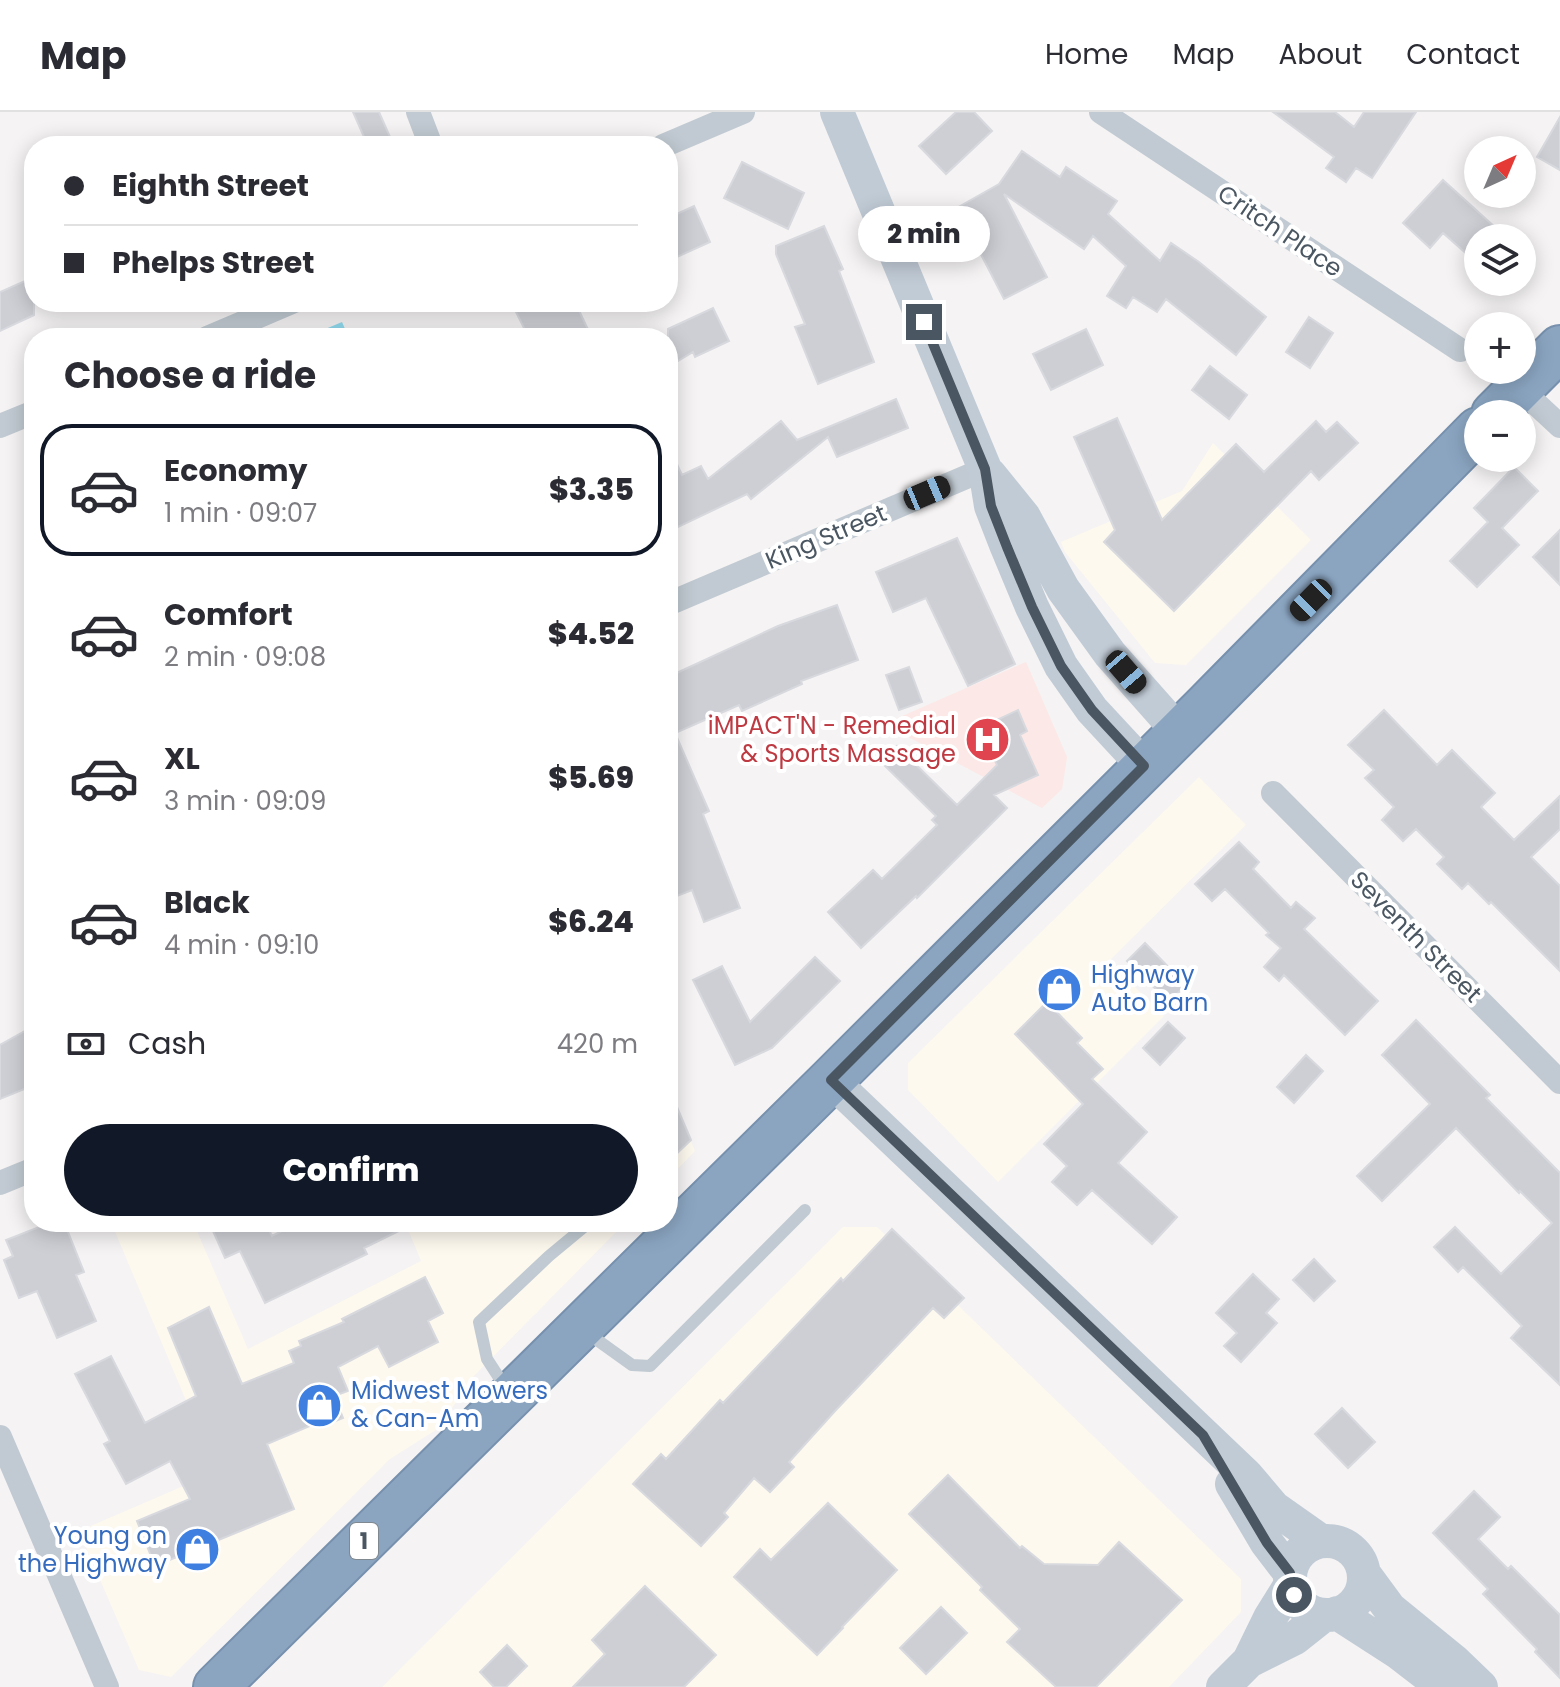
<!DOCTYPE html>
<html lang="en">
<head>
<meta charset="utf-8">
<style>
	:root { --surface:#fff; --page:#f7f7f7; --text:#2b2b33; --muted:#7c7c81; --line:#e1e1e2; --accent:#111827 }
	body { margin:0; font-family:Poppins,sans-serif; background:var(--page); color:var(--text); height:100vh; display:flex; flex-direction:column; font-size:30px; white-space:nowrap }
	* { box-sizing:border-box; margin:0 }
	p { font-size:26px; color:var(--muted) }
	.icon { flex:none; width:44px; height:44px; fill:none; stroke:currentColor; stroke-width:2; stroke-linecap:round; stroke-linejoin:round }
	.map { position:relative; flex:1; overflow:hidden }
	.sheet { position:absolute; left:24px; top:216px; width:654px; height:904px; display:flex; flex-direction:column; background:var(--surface); border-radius:32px; box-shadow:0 4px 20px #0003 }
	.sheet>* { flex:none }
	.hud { position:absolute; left:24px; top:24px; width:654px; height:176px; border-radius:32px; box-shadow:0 4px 20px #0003; display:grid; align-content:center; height:176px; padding:0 40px; background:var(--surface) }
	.needle { width:52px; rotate:44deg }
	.fabs { position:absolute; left:1464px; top:24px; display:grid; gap:16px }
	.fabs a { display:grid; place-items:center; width:72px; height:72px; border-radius:50%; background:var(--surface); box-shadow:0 4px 20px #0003; font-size:40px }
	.end { position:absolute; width:36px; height:36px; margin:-18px; border:10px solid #4a5661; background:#fff; box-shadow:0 0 0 4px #fff }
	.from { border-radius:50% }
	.bubble { position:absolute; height:56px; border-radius:28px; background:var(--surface); box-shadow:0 4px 20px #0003; font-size:26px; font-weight:800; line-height:56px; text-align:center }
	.car { position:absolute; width:24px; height:48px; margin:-24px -12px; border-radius:10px; box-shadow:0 0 6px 2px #0007; background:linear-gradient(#222 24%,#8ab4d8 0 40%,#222 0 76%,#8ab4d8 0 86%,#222 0) }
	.hud b { display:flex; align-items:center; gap:28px; height:76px; font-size:30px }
	.hud b+b { border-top:2px solid var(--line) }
	.hud i { width:20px; height:20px; background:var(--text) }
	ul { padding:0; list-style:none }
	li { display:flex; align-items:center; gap:24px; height:132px; margin:0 16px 12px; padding:0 24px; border:4px solid transparent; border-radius:32px }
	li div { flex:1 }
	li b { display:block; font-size:30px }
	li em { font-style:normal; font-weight:800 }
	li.on { border-color:var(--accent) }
	li>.icon { width:72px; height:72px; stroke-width:1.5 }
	h2 { padding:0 40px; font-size:36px; line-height:96px }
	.pay { display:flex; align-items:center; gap:20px; height:88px; padding:0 40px; font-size:30px }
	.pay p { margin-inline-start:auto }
	.button { display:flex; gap:16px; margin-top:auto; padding:16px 40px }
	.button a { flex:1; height:92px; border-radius:48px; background:var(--accent); color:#fff; font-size:32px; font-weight:800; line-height:92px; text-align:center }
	header { display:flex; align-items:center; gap:48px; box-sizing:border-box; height:112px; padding:0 40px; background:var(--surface); border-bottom:2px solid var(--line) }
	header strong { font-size:38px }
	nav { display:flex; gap:44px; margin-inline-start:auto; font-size:28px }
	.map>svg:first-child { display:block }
	.commercial { fill:#fdf9ef }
	.medical { fill:#fce8e6 }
	.water { fill:#90daee }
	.building { fill:#cdcfd5; stroke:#d7d9de; stroke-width:2 }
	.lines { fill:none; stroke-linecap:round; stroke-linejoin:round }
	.highway-casing { stroke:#7690ad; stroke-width:48 }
	.lane { stroke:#c1cad2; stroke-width:12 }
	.street { stroke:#c1cad2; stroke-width:24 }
	.secondary { stroke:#c1cbd6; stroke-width:34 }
	.highway { stroke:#8ba5c1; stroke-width:44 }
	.route { stroke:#4a5661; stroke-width:10 }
	.labels { text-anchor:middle; stroke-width:8; stroke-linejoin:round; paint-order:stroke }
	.shield { fill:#fff; stroke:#808990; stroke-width:2 }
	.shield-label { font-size:22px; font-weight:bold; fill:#4a5661 }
	.street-label { font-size:24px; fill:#4a5661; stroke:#fff }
	.health-label { font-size:24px; fill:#be3a42; stroke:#fff; text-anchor:end }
	.shop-label { font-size:24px; fill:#366cbe; stroke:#fff; text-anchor:start }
</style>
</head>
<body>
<header>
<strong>Map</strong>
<nav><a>Home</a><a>Map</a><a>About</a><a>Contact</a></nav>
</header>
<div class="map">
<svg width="1560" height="1575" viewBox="0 0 1560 1575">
	<rect width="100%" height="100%" fill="#f5f3f3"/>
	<path class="commercial" d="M1213 331 1311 428 1186 553 1155 551 1065 440 1061 430 1182 379Z
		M1199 665 1246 713 1109 849 1164 904 998 1070 908 978V951Z
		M668 973 695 1039 668 1067Z
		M111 1110H193L248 1237 421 1149 405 1110H626L472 1266 439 1316 390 1347 171 1565 139 1558 79 1419 216 1360Z
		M843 1115H877L1241 1467V1500L1169 1575H382Z"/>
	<path class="medical" d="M1026 550 1067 645 1062 677 1042 696 884 612Z"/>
	<path class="water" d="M342 210 349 226H304Z"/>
	<path class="building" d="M353 0H379L394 34H368Z
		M956 0H974L992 19 946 62 919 34Z
		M1273 0H1335L1354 15 1364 0H1416L1372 66 1356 56 1346 70 1326 56 1334 45Z
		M1560 5V58L1537 45Z
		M1022 39 1060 65 1066 55 1117 89 1108 102 1160 149 1171 131 1199 150 1266 205 1236 243 1166 187 1157 200 1133 185 1126 196 1107 184 1126 154 1093 124 1084 137 1004 82 1047 165 1004 187 974 129 965 134 946 102 999 72Z
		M742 50 804 81 788 117 724 86Z
		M1443 68 1507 126H1478V152L1443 121 1430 136 1403 111Z
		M694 94 710 130 668 149V106Z
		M824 114 843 157 839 159 874 250 818 272 795 215 805 212 776 142V134Z
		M34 165V203L0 219V180Z
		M511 190H575L592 226H529Z
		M713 196 729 229 695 245 693 240 668 255V217Z
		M1309 205 1333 221 1310 256 1286 240Z
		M1086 217 1103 253 1051 278 1033 242Z
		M1210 254 1247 283 1229 307 1192 278Z
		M896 287 908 316 837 345 828 325 751 387 747 382 676 416 668 398V333L682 363 701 354 708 367 781 309 797 328Z
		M1117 306 1162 408 1236 332 1264 360 1316 309 1326 320 1337 310 1358 331 1319 368 1311 359 1174 499 1104 430 1115 418 1074 325Z
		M1514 355 1538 379 1502 416 1519 433 1477 475 1450 449 1488 410 1474 396Z
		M1560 418V473L1533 445Z
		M957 426 1015 552 968 574 926 486 893 500 876 460Z
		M837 493 858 548 801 569 802 572 742 599 739 593 675 621 709 699 703 702 740 796 704 810 692 778 677 784 668 760V565L778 514Z
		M909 555 922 590 899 598 886 563Z
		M1018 598 1027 619 1020 623 1038 663 994 683 1007 696 917 786 916 784 861 836 828 800 873 758 882 767 937 713 932 708 936 704 881 650 897 634 957 693 997 653 980 616Z
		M1384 598 1437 653 1452 638 1495 681 1481 695 1514 728 1560 684V717L1531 745 1560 774V859L1491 790 1489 792 1468 771 1462 777 1437 752 1444 745 1416 717 1403 729 1382 708 1394 695 1365 666 1374 658 1348 633Z
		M1239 730 1259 750 1253 757 1291 796 1296 790 1315 806 1304 817 1378 889 1345 923 1284 863 1279 869 1264 855 1281 836 1266 823 1269 821 1225 777 1212 789 1195 772Z
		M1145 831 1186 873 1169 890 1127 849Z
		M815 845 840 869 772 936 735 953 693 868 722 854 750 910Z
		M1047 890 1082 926 1077 931 1103 957 1092 967 1147 1020 1118 1051 1177 1105 1152 1132 1092 1078 1077 1093 1052 1070 1067 1054 1044 1032 1083 992 1015 922Z
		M1416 908 1490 983 1486 986 1560 1061V1273L1511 1226 1522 1214 1463 1155 1458 1160 1434 1135 1455 1115 1501 1162 1552 1111 1520 1079 1519 1081 1456 1016 1382 1089 1357 1064 1430 992 1382 943Z
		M1168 910 1185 926 1160 953 1143 936Z
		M34 914V973L0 987V933Z
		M1306 943 1323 959 1294 991 1277 975Z
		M668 974 691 1028 668 1050Z
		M52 1110H64L84 1160 76 1163 96 1209 57 1226 37 1179 19 1186 4 1148 13 1144 6 1128Z
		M209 1110H265L272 1124 300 1110H417L364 1136 367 1142 265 1191 240 1139 225 1146Z
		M892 1117 964 1186 944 1206 933 1196 835 1299 789 1350 794 1355 770 1380 754 1366 724 1401 728 1405 701 1434 633 1372 661 1342 666 1347 720 1288 723 1291 841 1166 843 1169Z
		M1314 1147 1335 1169 1314 1189 1293 1168Z
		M1253 1162 1279 1187 1266 1201 1277 1211 1241 1250 1224 1234 1237 1221 1216 1201Z
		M425 1165 443 1201 428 1209 438 1230 389 1255 378 1234 338 1255 348 1279 334 1284 343 1306 321 1315 319 1310 267 1332 294 1397 155 1454 137 1409 190 1387 170 1349 126 1372 104 1332 110 1329 75 1262 111 1244 145 1311 196 1284 168 1216 209 1195 242 1272 294 1251 289 1239 301 1234 299 1229 344 1210 342 1207Z
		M1342 1296 1375 1330 1348 1356 1315 1322Z
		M948 1363 1020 1436 1022 1434 1044 1452 1098 1453 1119 1430 1182 1488 1096 1575H1056L1007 1530 1020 1517 980 1478 982 1475 909 1402Z
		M1474 1379 1500 1405 1478 1427 1508 1457 1511 1454 1560 1503V1566L1535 1540 1537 1537 1483 1482 1488 1477 1433 1421Z
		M828 1391 897 1458 842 1515 843 1516 817 1543 734 1465 760 1437 771 1448Z
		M645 1474 716 1543 684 1575H573L605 1542 592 1528Z
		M941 1495 967 1521 926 1562 900 1536Z
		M507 1533 527 1554 506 1575H494L480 1560Z"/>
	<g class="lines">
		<defs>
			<path id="highway" d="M1494 302 1560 236
				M216 1575 831 968 1206 594 1478 318"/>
		</defs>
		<use href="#highway" class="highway-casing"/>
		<path class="lane" d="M586 1220 632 1253 650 1254 805 1098
			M507 1278 487 1247 479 1210 549 1144 590 1110"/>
		<path class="street" d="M418 0 431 34
			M1101 0 1460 238
			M663 34 743 0
			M207 226 292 190
			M1519 276 1560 314
			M0 314 34 300
			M668 492 985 357
			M1273 681 1560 970
			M0 1071 34 1057
			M0 1325 107 1575"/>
		<path class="secondary" d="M837 0 985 357 991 394 1007 435 1032 495 1061 554 1092 598 1144 654
			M990 363 1024 405 1063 477 1110 542 1179 620
			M831 968 1246 1363 1274 1396 1321 1429
			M1232 1372 1267 1431 1290 1461
			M1290 1466a37 37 0 1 1 74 0a37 37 0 1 1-74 0Z
			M1365 1463 1390 1497 1455 1550 1481 1575
			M1337 1501 1399 1541 1443 1575
			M1249 1549 1295 1526 1324 1503
			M1223 1575 1249 1549 1270 1506 1291 1472"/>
		<use href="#highway" class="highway"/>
	</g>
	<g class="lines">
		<path class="route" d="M924 210 985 357 991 394 1007 435 1032 495 1061 554 1092 598 1144 654 831 968 1203 1323 1267 1431 1290 1461 1291 1472 1294 1483"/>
	</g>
	<defs>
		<symbol id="hospital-disc" viewBox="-11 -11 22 22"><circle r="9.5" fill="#e0444e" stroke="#fff"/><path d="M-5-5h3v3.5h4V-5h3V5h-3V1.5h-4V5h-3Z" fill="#fff"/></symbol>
		<symbol id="shop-disc" viewBox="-11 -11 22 22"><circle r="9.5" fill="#3f7fe0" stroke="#fff"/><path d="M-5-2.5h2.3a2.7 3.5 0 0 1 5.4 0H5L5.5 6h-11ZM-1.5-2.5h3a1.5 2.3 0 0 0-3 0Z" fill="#fff"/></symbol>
	</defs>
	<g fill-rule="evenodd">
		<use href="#hospital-disc" x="962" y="602" width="51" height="51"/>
		<use href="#shop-disc" x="1034" y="852" width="51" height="51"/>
		<use href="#shop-disc" x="294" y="1268" width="51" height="51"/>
		<use href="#shop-disc" x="172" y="1412" width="51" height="51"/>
	</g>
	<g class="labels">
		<rect class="shield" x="350" y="1411" width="28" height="36" rx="6"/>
		<g class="shield-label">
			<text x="364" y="1437">1</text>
		</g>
		<g class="street-label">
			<text transform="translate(1280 119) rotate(34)" y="8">Critch Place</text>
			<text transform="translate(826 425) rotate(-23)" y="8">King Street</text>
			<text transform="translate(1416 825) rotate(45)" y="8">Seventh Street</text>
		</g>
		<g class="health-label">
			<text x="956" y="622">iMPACT'N - Remedial<tspan x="956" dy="28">&amp; Sports Massage</tspan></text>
		</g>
		<g class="shop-label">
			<text x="1091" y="871">Highway<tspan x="1091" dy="28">Auto Barn</tspan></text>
			<text x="351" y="1287">Midwest Mowers<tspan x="351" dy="28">&amp; Can-Am</tspan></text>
			<text x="167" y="1432" text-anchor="end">Young on<tspan x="167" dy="28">the Highway</tspan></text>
		</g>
	</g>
</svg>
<div class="fabs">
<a><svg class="needle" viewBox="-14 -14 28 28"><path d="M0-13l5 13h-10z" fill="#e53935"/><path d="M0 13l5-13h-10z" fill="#7c7c81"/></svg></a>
<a><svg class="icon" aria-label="layers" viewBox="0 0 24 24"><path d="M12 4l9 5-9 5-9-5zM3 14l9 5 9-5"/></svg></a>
<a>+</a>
<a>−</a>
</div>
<i class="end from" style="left:1294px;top:1483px"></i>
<i class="end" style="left:924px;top:210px"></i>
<div class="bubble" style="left:858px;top:94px;width:132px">2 min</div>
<i class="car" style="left:927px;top:381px;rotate:67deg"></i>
<i class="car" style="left:1311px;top:488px;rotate:225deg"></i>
<i class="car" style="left:1126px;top:560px;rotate:139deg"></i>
<div class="hud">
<b><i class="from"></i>Eighth Street</b>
<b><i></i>Phelps Street</b>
</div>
<section class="sheet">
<h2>Choose a ride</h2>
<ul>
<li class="on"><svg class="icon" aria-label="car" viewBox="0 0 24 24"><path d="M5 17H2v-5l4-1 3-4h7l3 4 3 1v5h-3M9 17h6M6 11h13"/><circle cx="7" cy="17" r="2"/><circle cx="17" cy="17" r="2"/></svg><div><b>Economy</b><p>1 min · 09:07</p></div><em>$3.35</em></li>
<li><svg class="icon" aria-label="car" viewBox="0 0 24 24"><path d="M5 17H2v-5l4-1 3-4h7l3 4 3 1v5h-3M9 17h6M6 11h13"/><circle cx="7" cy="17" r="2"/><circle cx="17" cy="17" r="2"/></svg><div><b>Comfort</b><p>2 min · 09:08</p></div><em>$4.52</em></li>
<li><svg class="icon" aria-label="car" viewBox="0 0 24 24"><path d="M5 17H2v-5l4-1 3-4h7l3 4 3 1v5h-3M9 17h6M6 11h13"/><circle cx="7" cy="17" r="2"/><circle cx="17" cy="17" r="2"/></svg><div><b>XL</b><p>3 min · 09:09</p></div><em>$5.69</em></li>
<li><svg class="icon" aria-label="car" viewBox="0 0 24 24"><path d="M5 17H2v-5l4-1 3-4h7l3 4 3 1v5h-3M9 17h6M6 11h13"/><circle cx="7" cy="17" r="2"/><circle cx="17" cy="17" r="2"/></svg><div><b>Black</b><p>4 min · 09:10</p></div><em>$6.24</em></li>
</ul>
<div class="pay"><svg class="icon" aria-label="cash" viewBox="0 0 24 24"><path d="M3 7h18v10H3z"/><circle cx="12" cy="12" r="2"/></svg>Cash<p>420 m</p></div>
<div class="button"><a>Confirm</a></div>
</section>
</div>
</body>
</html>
